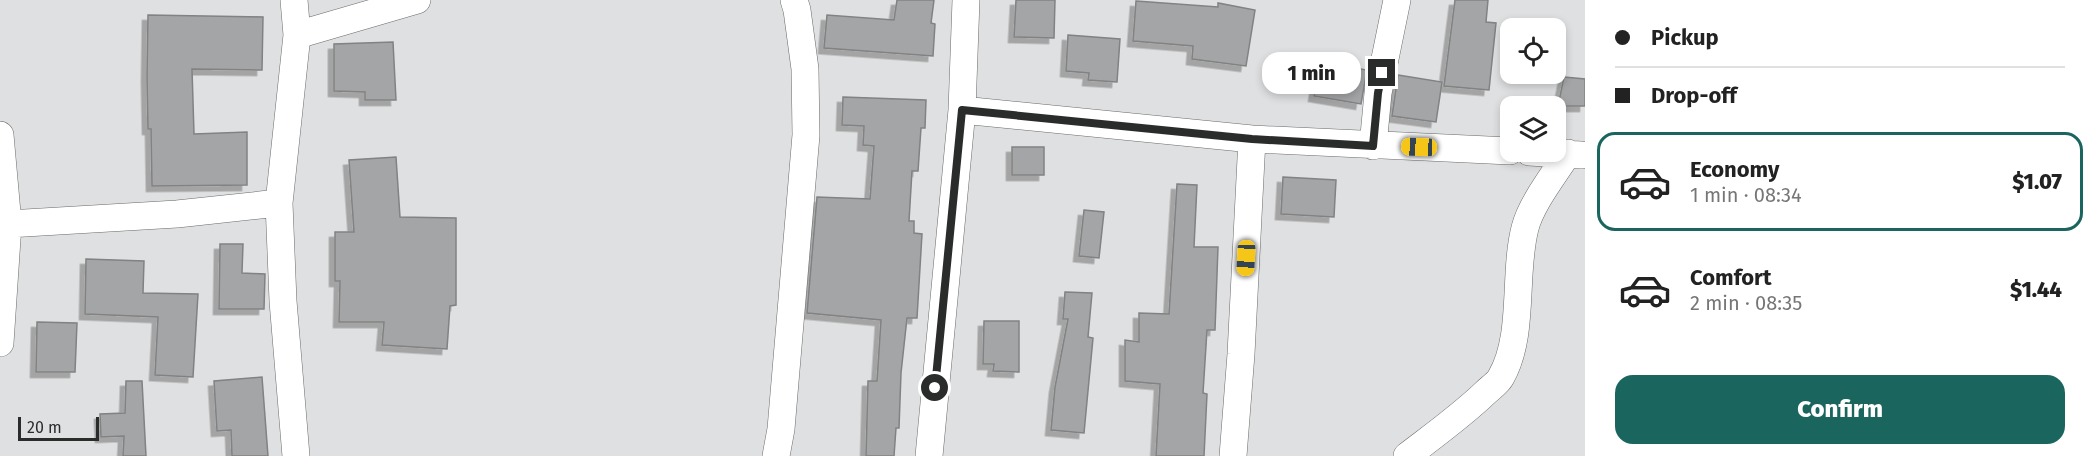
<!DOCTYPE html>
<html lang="en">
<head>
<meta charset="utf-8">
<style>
	:root { --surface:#fff; --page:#f6f6f6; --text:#222; --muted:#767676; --line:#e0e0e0; --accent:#1a665f }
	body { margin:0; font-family:"Fira Sans",sans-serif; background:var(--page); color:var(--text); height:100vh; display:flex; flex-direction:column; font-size:22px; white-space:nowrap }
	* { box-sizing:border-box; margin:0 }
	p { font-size:20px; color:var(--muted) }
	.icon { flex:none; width:33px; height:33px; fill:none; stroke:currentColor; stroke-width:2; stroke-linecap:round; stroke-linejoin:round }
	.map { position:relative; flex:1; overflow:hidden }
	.details { display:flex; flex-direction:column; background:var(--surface); width:510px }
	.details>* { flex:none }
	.hud { display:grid; align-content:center; height:132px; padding:0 30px; background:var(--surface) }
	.controls { position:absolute; left:1500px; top:18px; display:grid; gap:12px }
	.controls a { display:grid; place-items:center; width:66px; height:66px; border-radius:12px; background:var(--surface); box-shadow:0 3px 9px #0003; font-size:30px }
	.scale { position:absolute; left:18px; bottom:15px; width:81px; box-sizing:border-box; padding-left:6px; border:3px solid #2a2b2b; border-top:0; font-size:16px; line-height:21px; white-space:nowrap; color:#2a2b2b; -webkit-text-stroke:4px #dfe0e1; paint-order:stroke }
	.end { position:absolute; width:27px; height:27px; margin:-14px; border:8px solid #2a2b2b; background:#fff; box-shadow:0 0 0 3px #fff }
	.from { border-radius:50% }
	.bubble { position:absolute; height:42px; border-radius:18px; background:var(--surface); box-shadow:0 3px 9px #0003; font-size:20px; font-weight:800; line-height:42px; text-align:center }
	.car { position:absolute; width:18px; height:36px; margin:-18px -9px; border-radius:8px; box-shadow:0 0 4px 2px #0007; background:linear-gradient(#f5c518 24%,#345 0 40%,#f5c518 0 76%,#345 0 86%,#f5c518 0) }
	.hud b { display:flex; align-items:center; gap:21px; height:57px; font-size:22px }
	.hud b+b { border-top:2px solid var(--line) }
	.hud i { width:15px; height:15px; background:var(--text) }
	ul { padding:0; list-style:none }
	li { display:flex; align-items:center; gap:18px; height:99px; margin:0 12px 9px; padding:0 18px; border:3px solid transparent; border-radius:18px }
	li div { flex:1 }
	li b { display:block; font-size:22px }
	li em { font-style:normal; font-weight:800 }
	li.active { border-color:var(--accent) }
	li>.icon { width:54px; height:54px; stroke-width:1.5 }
	.button { display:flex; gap:12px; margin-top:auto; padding:12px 30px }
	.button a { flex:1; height:69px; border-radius:18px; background:var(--accent); color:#fff; font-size:24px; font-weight:800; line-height:69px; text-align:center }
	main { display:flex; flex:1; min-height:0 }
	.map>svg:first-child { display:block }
	.building { fill:#a4a5a6; stroke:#818283; stroke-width:1.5; filter:url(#shadow) }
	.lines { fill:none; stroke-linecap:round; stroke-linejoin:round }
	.minor-casing { stroke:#696a6b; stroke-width:28 }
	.minor { stroke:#fff; stroke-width:27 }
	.route { stroke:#2a2b2b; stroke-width:8 }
</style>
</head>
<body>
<main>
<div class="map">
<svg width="1585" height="456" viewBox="0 0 1585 456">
	<defs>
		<filter id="shadow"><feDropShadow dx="-5.5" dy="5.5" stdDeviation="0" flood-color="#0004"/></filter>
	</defs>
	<rect width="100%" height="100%" fill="#dfe0e1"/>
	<path class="building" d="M897 0H934L931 23 935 24 933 56 824 48 827 15 894 20Z
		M1016 0H1055L1054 38 1014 37Z
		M1455 0H1488L1486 22 1496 23 1489 90 1444 86Z
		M1136 1 1218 7V3L1255 10 1246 66 1192 59 1193 46 1133 41Z
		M148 15 263 17 262 70 192 69 194 134 247 132V185L152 186 151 129H148L147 77Z
		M1068 35 1120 39 1117 82 1088 80 1089 73 1066 71Z
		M393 42 396 100H365V92L334 91V44Z
		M1320 62 1367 70 1361 104 1314 96Z
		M1398 75 1442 82 1436 122 1392 116Z
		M1564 77 1585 79V106H1558Z
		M843 97 926 100 925 128H921L918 171H912L909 221H914V233L922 234 917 318H907L901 373 899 428H896L894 456H866L868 381H877L881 320 807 313 817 197 870 199 874 146 863 145 864 126 842 125Z
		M1012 147H1044V175H1012Z
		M396 157 400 217 456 218V305L450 306 447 349 382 345 384 322H339L340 281H335V232H354L349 160Z
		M1283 177 1336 180 1334 217 1281 214Z
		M1177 184 1197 185 1194 247H1218L1215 330H1207L1203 393 1207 394 1204 456H1156L1160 384 1125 381V340L1139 342V313L1169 314Z
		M1084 210 1104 212 1099 258 1079 256Z
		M220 244H243L242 273 265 274 264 309H219Z
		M86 259 144 261 143 293 198 294 193 377 155 375 158 317 85 314Z
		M1065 292 1092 293 1088 337 1093 338 1084 433 1051 430 1055 387 1068 319H1063Z
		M984 321H1019V372L993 371 994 364H983Z
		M37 322 77 323 75 372H36Z
		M262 377 268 456H232L231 430 217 431 214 381Z
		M126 381H142L146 456H123L124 436 101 437 100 414 125 413Z"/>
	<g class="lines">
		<defs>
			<path id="minor" d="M294 0 297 35 279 203 283 301 296 456
				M297 35 417 0
				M962 110 1252 139 1510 151
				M0 135 8 224 0 343
				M1373 146 1378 93 1397 0
				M1529 152 1581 155
				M8 224 177 214 279 203
				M776 456 781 429 806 135 805 69 797 10 794 0
				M929 456 962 110 966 0
				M1233 456 1241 354 1252 139
				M1407 456C1433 436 1461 416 1485 393 1490 388 1498 383 1501 377 1525 335 1513 274 1525 228 1531 204 1554 175 1568 153"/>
		</defs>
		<use href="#minor" class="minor-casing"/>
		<use href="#minor" class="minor"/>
	</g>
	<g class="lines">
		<path class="route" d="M935 388 962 110 1252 139 1373 146 1378 93 1382 73"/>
	</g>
</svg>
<div class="controls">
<a><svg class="icon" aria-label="locate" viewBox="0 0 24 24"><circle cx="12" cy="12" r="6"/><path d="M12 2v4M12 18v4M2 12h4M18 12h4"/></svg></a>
<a><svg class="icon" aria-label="layers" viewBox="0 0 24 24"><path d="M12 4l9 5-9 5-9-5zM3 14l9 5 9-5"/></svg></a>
</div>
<div class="scale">20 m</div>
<i class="end from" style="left:935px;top:388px"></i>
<i class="end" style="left:1382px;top:73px"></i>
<div class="bubble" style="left:1262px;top:52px;width:99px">1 min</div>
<i class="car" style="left:1419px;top:147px;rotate:272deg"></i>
<i class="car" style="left:1246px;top:258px;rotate:183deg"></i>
</div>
<section class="details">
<div class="hud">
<b><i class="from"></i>Pickup</b>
<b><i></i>Drop-off</b>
</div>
<ul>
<li class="active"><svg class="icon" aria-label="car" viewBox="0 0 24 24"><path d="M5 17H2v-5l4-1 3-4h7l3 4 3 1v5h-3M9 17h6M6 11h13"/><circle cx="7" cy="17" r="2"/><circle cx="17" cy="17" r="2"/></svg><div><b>Economy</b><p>1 min · 08:34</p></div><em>$1.07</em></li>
<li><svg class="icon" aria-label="car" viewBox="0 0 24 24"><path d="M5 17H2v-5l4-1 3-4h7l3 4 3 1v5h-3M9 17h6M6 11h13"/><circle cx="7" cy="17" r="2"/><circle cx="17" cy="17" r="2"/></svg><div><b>Comfort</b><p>2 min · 08:35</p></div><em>$1.44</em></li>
</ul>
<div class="button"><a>Confirm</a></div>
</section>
</main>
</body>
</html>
